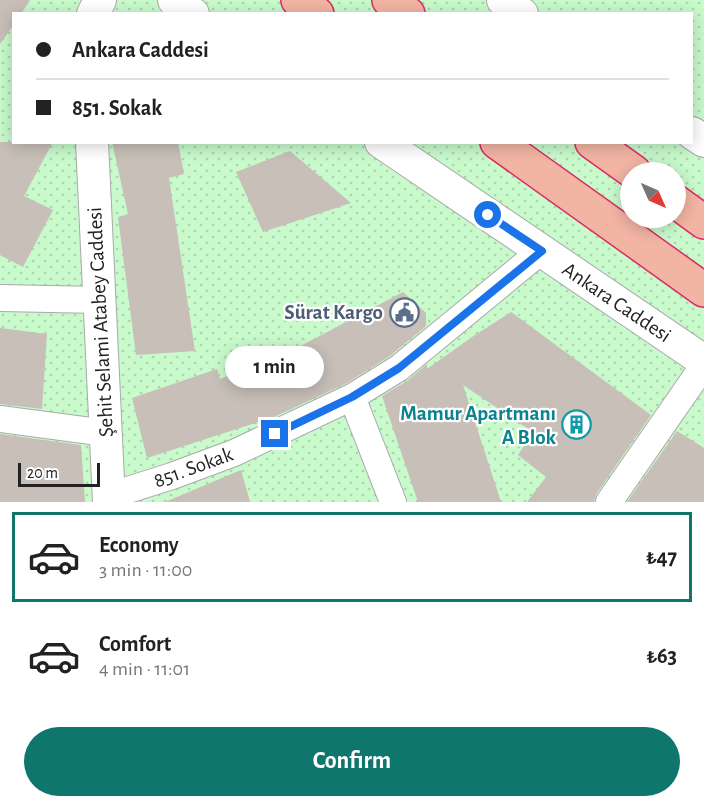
<!DOCTYPE html>
<html lang="en">
<head>
<meta charset="utf-8">
<style>
	:root { --surface:#fff; --page:#f2f2f2; --text:#222; --muted:#767676; --line:#e0e0e0; --accent:#0f766e }
	body { margin:0; font-family:"Alegreya Sans",sans-serif; background:var(--page); color:var(--text); height:100vh; display:flex; flex-direction:column; font-size:22px; white-space:nowrap }
	* { box-sizing:border-box; margin:0 }
	p { font-size:20px; color:var(--muted) }
	.icon { flex:none; width:33px; height:33px; fill:none; stroke:currentColor; stroke-width:2; stroke-linecap:round; stroke-linejoin:round }
	.map { position:relative; height:502px; overflow:hidden }
	.sheet { display:flex; flex-direction:column; background:var(--surface); flex:1 }
	.sheet>* { flex:none }
	.hud { position:absolute; left:12px; top:12px; width:681px; height:132px; border-radius:0px; box-shadow:0 3px 15px #0003; display:grid; align-content:center; height:132px; padding:0 24px; background:var(--surface) }
	.needle { width:39px; rotate:135deg }
	.tools { position:absolute; left:620px; top:162px; display:grid; gap:12px }
	.tools a { display:grid; place-items:center; width:66px; height:66px; border-radius:50%; background:var(--surface); box-shadow:0 3px 15px #0003; font-size:30px }
	.scale { position:absolute; left:18px; bottom:15px; width:82px; box-sizing:border-box; padding-left:6px; border:3px solid #222; border-top:0; font-size:16px; line-height:21px; white-space:nowrap; color:#222; -webkit-text-stroke:4px #fff; paint-order:stroke }
	.end { position:absolute; width:27px; height:27px; margin:-14px; border:8px solid #1a73e8; background:#fff; box-shadow:0 0 0 3px #fff }
	.from { border-radius:50% }
	.bubble { position:absolute; height:42px; border-radius:21px; background:var(--surface); box-shadow:0 3px 15px #0003; font-size:20px; font-weight:700; line-height:42px; text-align:center }
	.hud b { display:flex; align-items:center; gap:21px; height:57px; font-size:22px }
	.hud b+b { border-top:2px solid var(--line) }
	.hud i { width:15px; height:15px; background:var(--text) }
	ul { padding:10px 0 0; list-style:none }
	li { display:flex; align-items:center; gap:18px; height:90px; margin:0 12px 9px; padding:0 12px; border:3px solid transparent; border-radius:0px }
	li div { flex:1 }
	li b { display:block; font-size:22px }
	li em { font-style:normal; font-weight:700 }
	li.selected { border-color:var(--accent) }
	li>.icon { width:54px; height:54px; stroke-width:1.5 }
	.action { display:flex; gap:12px; margin-top:auto; padding:12px 24px }
	.action a { flex:1; height:69px; border-radius:36px; background:var(--accent); color:#fff; font-size:24px; font-weight:700; line-height:69px; text-align:center }
	.map>svg:first-child { display:block }
	.park { fill:url(#park-dots); fill-rule:evenodd }
	.building { fill:#c7bfb8 }
	.lines { fill:none; stroke-linecap:round; stroke-linejoin:round }
	.minor-casing { stroke:#a9a9a9; stroke-width:28 }
	.tertiary-casing { stroke:#a9a9a9; stroke-width:34 }
	.trunk-casing { stroke:#dc2a67; stroke-width:36 }
	.minor { stroke:#fff; stroke-width:26 }
	.tertiary { stroke:#fff; stroke-width:32 }
	.trunk { stroke:#f2b4a3; stroke-width:33 }
	.route { stroke:#1a73e8; stroke-width:8 }
	.labels { text-anchor:middle; stroke-width:4.5; stroke-linejoin:round; paint-order:stroke }
	.street-label { font-size:21px; fill:#222; stroke:#fff }
	.service-label { font-size:21px; font-weight:bold; fill:#4e5e75; stroke:#fff; text-anchor:end }
	.culture-label { font-size:21px; font-weight:bold; fill:#0d838f; stroke:#fff; text-anchor:end }
</style>
</head>
<body>
<div class="map">
<svg width="704" height="502" viewBox="0 0 704 502">
	<defs>
		<pattern id="park-dots" width="8" height="8" patternUnits="userSpaceOnUse" patternTransform="scale(1.5)"><rect width="8" height="8" fill="#c8facc"/><path d="M2 2h.1M6 6h.1" fill="none" stroke="#acd6af" stroke-width="1.8" stroke-linecap="round"/></pattern>
	</defs>
	<rect width="100%" height="100%" fill="#f2efe9"/>
	<path class="park" d="M0 0H704V502H0ZM14 14H692V142H14ZM630 172H675V218H630Z"/>
	<path class="building" d="M0 0H30L21 14H14V24L0 44Z
		M0 142H53L24 196 53 210 23 267 0 255Z
		M112 142H178L184 174 169 178 195 351 136 355 118 217 128 214Z
		M290 151 351 203 263 232 236 172Z
		M403 292 426 313V326L390 356 345 384 274 417 147 458 132 398 217 369 220 379 293 350Z
		M511 312 651 415 597 493 594 502H527L546 477 518 455 533 432 463 385 501 502H418L382 396 407 381 427 364V369L472 337Z
		M0 328 47 334 42 409 0 404Z
		M677 431 704 448V502H627Z
		M0 434 81 445 85 502H0Z
		M241 470 250 502H165Z"/>
	<g class="lines">
		<defs>
			<path id="minor" d="M0 298 99 300
				M352 397 393 502
				M0 419 106 433
				M109 496 172 476 234 453 352 397 399 368 541 251
				M609 502 704 365"/>
			<path id="tertiary" d="M174 0 193 14
				M503 0 522 14
				M93 14 100 0
				M692 133 704 141
				M92 142 109 502
				M381 142 704 361"/>
			<path id="trunk" d="M298 0 317 14
				M389 0 408 14
				M497 142 704 290
				M592 142 634 172
				M675 201 704 222"/>
		</defs>
		<use href="#minor" class="minor-casing"/>
		<use href="#tertiary" class="tertiary-casing"/>
		<use href="#trunk" class="trunk-casing"/>
		<use href="#minor" class="minor"/>
		<use href="#tertiary" class="tertiary"/>
		<use href="#trunk" class="trunk"/>
	</g>
	<g class="lines">
		<path class="route" d="M275 434 352 397 399 368 542 251 488 215"/>
	</g>
	<defs>
		<symbol id="civic-ring" viewBox="-11 -11 22 22"><circle r="9.5" fill="#fff" stroke="#5c6f8a" stroke-width="1.5"/><path d="M-.6-6.5H3V-4.5H.6V-3L4-1V1h2V6H-6V1h2V-1L-.6-3ZM-1.2 2.5V6h2.4V2.5Z" fill="#5c6f8a"/></symbol>
		<symbol id="building-ring" viewBox="-11 -11 22 22"><circle r="9.5" fill="#fff" stroke="#0f9aa8" stroke-width="1.5"/><path d="M-4-6H4V6H1V3H-1V6H-4ZM-2.5-4.3h1.7v1.8h-1.7ZM.8-4.3h1.7v1.8H.8ZM-2.5-1h1.7V.8h-1.7ZM.8-1h1.7V.8H.8Z" fill="#0f9aa8"/></symbol>
	</defs>
	<g fill-rule="evenodd">
		<use href="#civic-ring" x="388" y="296" width="33" height="33"/>
		<use href="#building-ring" x="560" y="408" width="33" height="33"/>
	</g>
	<g class="labels">
		<g class="street-label">
			<text transform="translate(617 302) rotate(34)" y="7">Ankara Caddesi</text>
			<text transform="translate(100 322) rotate(-93)" y="7">Şehit Selami Atabey Caddesi</text>
			<text transform="translate(193 467) rotate(-20)" y="7">851. Sokak</text>
		</g>
		<g class="service-label">
			<text x="383" y="319">Sürat Kargo</text>
		</g>
		<g class="culture-label">
			<text x="556" y="420">Mamur Apartmanı<tspan x="556" dy="24">A Blok</tspan></text>
		</g>
	</g>
</svg>
<div class="tools">
<a><svg class="needle" viewBox="-14 -14 28 28"><path d="M0-13l5 13h-10z" fill="#e53935"/><path d="M0 13l5-13h-10z" fill="#767676"/></svg></a>
</div>
<div class="scale">20 m</div>
<i class="end from" style="left:488px;top:215px"></i>
<i class="end" style="left:275px;top:434px"></i>
<div class="bubble" style="left:225px;top:346px;width:99px">1 min</div>
<div class="hud">
<b><i class="from"></i>Ankara Caddesi</b>
<b><i></i>851. Sokak</b>
</div>
</div>
<section class="sheet">
<ul>
<li class="selected"><svg class="icon" aria-label="car" viewBox="0 0 24 24"><path d="M5 17H2v-5l4-1 3-4h7l3 4 3 1v5h-3M9 17h6M6 11h13"/><circle cx="7" cy="17" r="2"/><circle cx="17" cy="17" r="2"/></svg><div><b>Economy</b><p>3 min · 11:00</p></div><em>₺47</em></li>
<li><svg class="icon" aria-label="car" viewBox="0 0 24 24"><path d="M5 17H2v-5l4-1 3-4h7l3 4 3 1v5h-3M9 17h6M6 11h13"/><circle cx="7" cy="17" r="2"/><circle cx="17" cy="17" r="2"/></svg><div><b>Comfort</b><p>4 min · 11:01</p></div><em>₺63</em></li>
</ul>
<div class="action"><a>Confirm</a></div>
</section>
</body>
</html>
